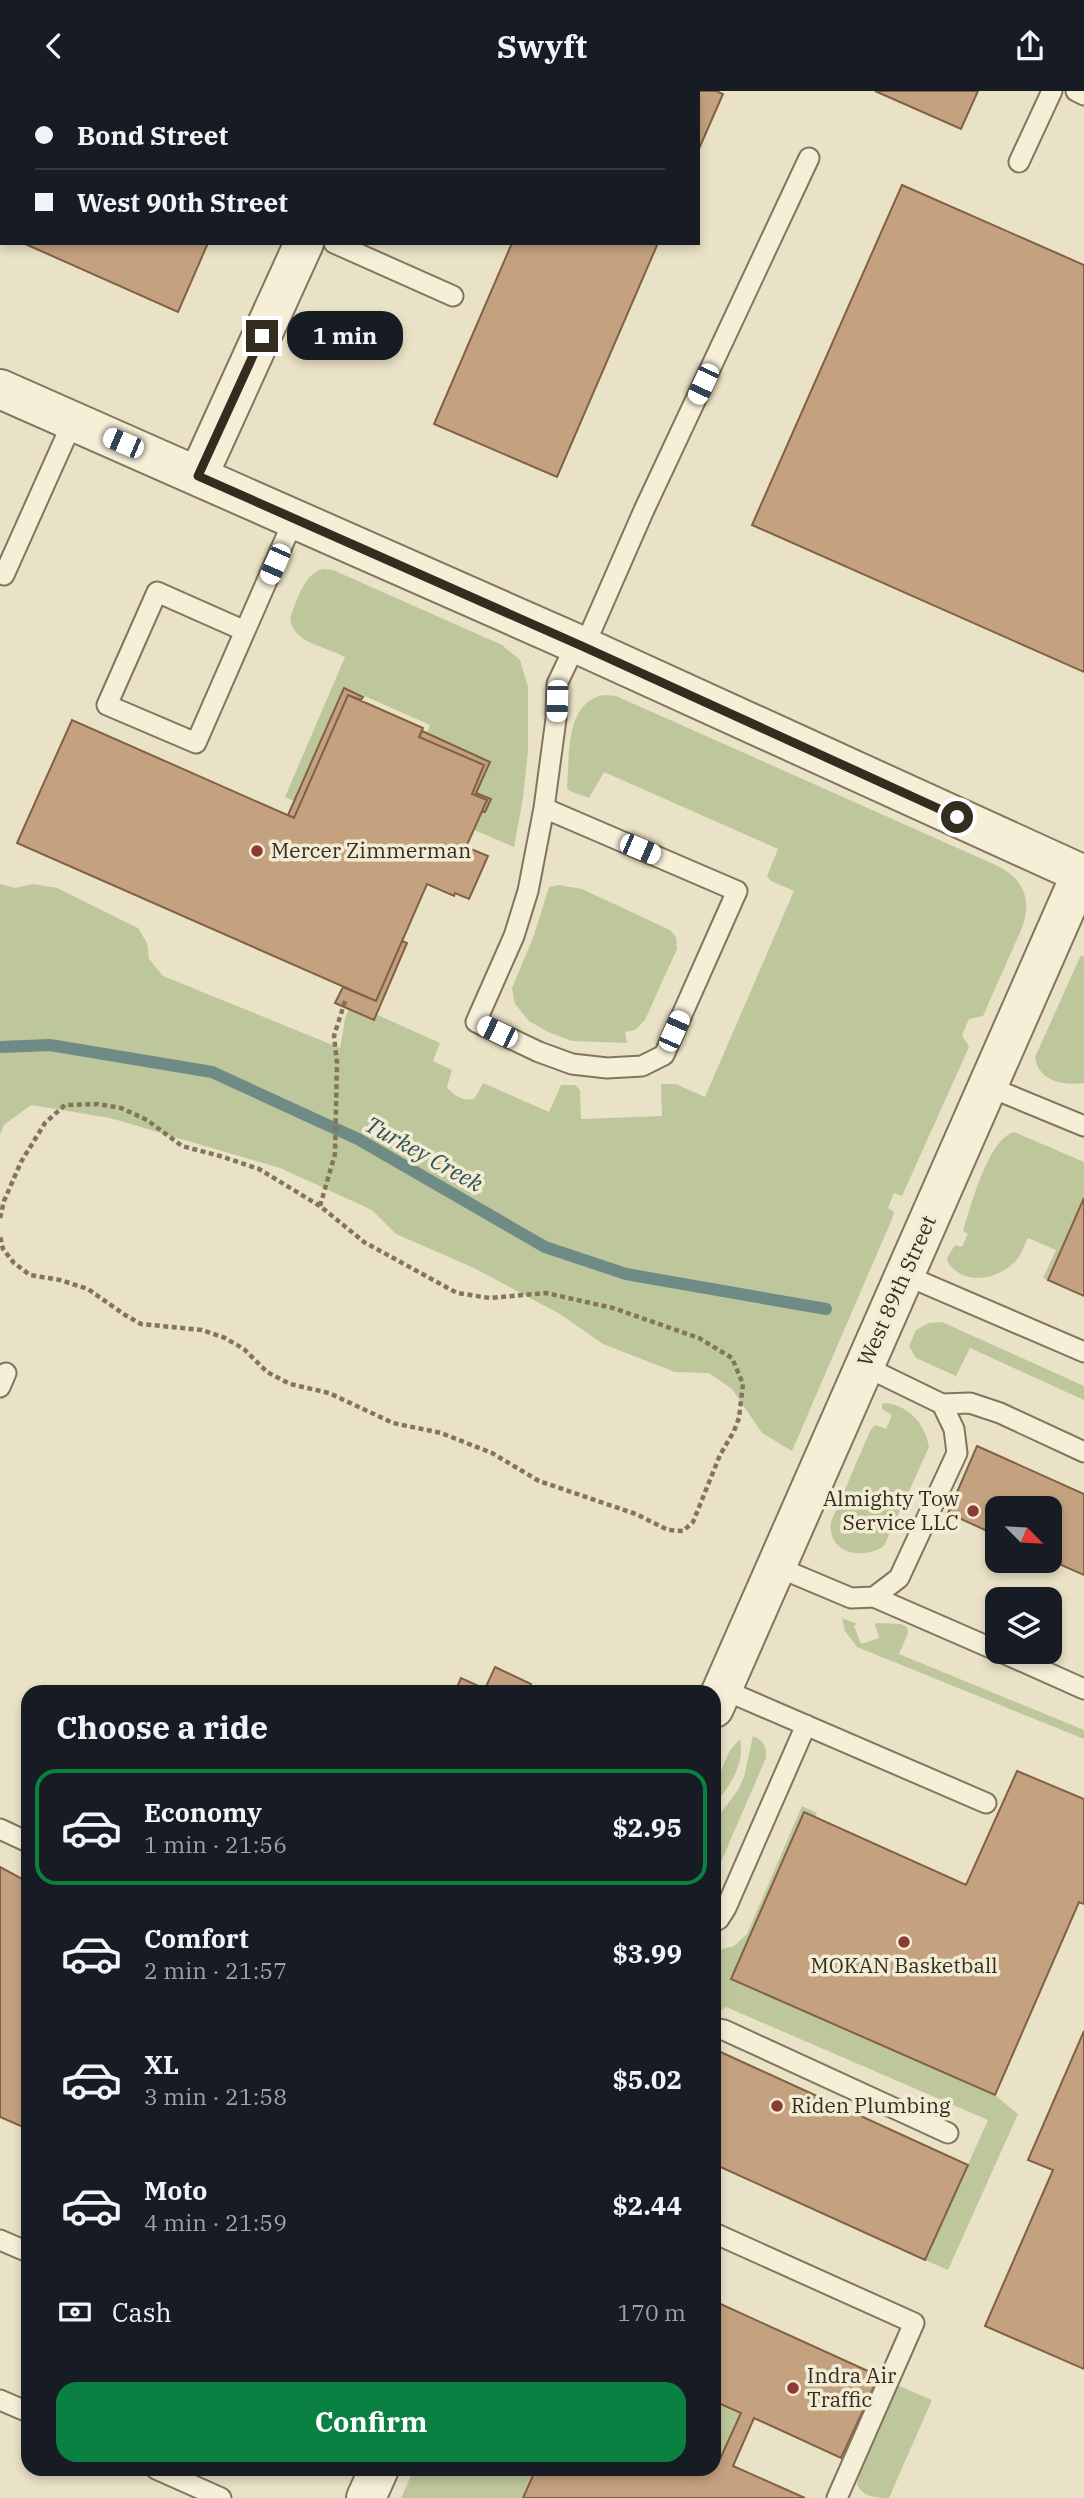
<!DOCTYPE html>
<html lang="en">
<head>
<meta charset="utf-8">
<style>
	:root { --surface:#171b24; --page:#242831; --text:#f1f3f6; --muted:#9ea1a6; --line:#363941; --accent:#0b8043 }
	body { margin:0; font-family:"IBM Plex Serif",serif; background:var(--page); color:var(--text); height:100vh; display:flex; flex-direction:column; font-size:26px; white-space:nowrap }
	* { box-sizing:border-box; margin:0 }
	p { font-size:23px; color:var(--muted) }
	.icon { flex:none; width:38px; height:38px; fill:none; stroke:currentColor; stroke-width:2; stroke-linecap:round; stroke-linejoin:round }
	.map { position:relative; flex:1; overflow:hidden }
	.panel { position:absolute; left:21px; top:1594px; width:700px; height:791px; display:flex; flex-direction:column; background:var(--surface); border-radius:21px; box-shadow:0 4px 10px #0003 }
	.panel>* { flex:none }
	.hud { position:absolute; left:0px; top:0px; width:700px; height:154px; box-shadow:0 4px 10px #0003; display:grid; align-content:center; height:154px; padding:0 35px; background:var(--surface) }
	.needle { width:46px; rotate:114deg }
	.controls { position:absolute; left:985px; top:1405px; display:grid; gap:14px }
	.controls a { display:grid; place-items:center; width:77px; height:77px; border-radius:14px; background:var(--surface); box-shadow:0 4px 10px #0003; font-size:35px }
	.end { position:absolute; width:32px; height:32px; margin:-16px; border:9px solid #352c20; background:#fff; box-shadow:0 0 0 4px #fff }
	.from { border-radius:50% }
	.bubble { position:absolute; height:49px; border-radius:21px; background:var(--surface); box-shadow:0 4px 10px #0003; font-size:23px; font-weight:800; line-height:49px; text-align:center }
	.car { position:absolute; width:21px; height:42px; margin:-21px -10px; border-radius:9px; box-shadow:0 0 5px 2px #0007; background:linear-gradient(#fff 24%,#345 0 40%,#fff 0 76%,#345 0 86%,#fff 0) }
	.hud b { display:flex; align-items:center; gap:24px; height:66px; font-size:26px }
	.hud b+b { border-top:2px solid var(--line) }
	.hud i { width:18px; height:18px; background:var(--text) }
	ul { padding:0; list-style:none }
	li { display:flex; align-items:center; gap:21px; height:116px; margin:0 14px 10px; padding:0 21px; border:4px solid transparent; border-radius:21px }
	li div { flex:1 }
	li b { display:block; font-size:26px }
	li em { font-style:normal; font-weight:800 }
	li.active { border-color:var(--accent) }
	li>.icon { width:63px; height:63px; stroke-width:1.5 }
	h2 { padding:0 35px; font-size:32px; line-height:84px }
	.pay { display:flex; align-items:center; gap:18px; height:77px; padding:0 35px; font-size:26px }
	.pay p { margin-inline-start:auto }
	.cta { display:flex; gap:14px; margin-top:auto; padding:14px 35px }
	.cta a { flex:1; height:80px; border-radius:21px; background:var(--accent); color:#fff; font-size:28px; font-weight:800; line-height:80px; text-align:center }
	header { display:flex; justify-content:space-between; align-items:center; height:91px; padding:0 35px; background:var(--surface); font-size:32px; font-weight:800 }
	.map>svg:first-child { display:block }
	.green { fill:#bec79b }
	.lines { fill:none; stroke-linecap:round; stroke-linejoin:round }
	.stream { stroke:#6e8b86; stroke-width:12 }
	.building { fill:#c4a27f; stroke:#806145; stroke-width:2 }
	.service-casing { stroke:#83755d; stroke-width:23 }
	.minor-casing { stroke:#83755d; stroke-width:42 }
	.path { stroke:#83755d; stroke-width:4.5; stroke-dasharray:5 3.5; stroke-linecap:butt }
	.service { stroke:#f5efd8; stroke-width:19 }
	.minor { stroke:#f5efd8; stroke-width:38 }
	.route { stroke:#352c20; stroke-width:9 }
	.poi-dot { fill:#8d3a33; stroke:#f2ecd4; stroke-width:2.5 }
	.labels { text-anchor:middle; stroke-width:7; stroke-linejoin:round; paint-order:stroke }
	.poi-label { font-size:21px; fill:#352c20; stroke:#f2ecd4; text-anchor:start }
	.street-label { font-size:21px; fill:#352c20; stroke:#f2ecd4 }
	.water-label { font-size:23px; font-style:italic; fill:#305353; stroke:#f2ecd4 }
</style>
</head>
<body>
<header><svg class="icon" aria-label="back" viewBox="0 0 24 24"><path d="M15 5l-7 7 7 7"/></svg>Swyft<svg class="icon" aria-label="share" viewBox="0 0 24 24"><path d="M12 15V3M7 8l5-5 5 5M5 13v7h14v-7"/></svg></header>
<div class="map">
<svg width="1084" height="2407" viewBox="0 0 1084 2407">
	<rect width="100%" height="100%" fill="#eae2c6"/>
	<path class="green" d="M324 478 333 479 502 554 520 569 528 596V659L523 707 514 756 474 739 487 709 472 703 424 648 430 634 351 599 300 713 285 706 345 566C327 556 292 552 290 527 297 510 304 481 324 478Z
		M604 604 616 605 998 775C1024 788 1032 809 1022 837L983 925 969 928 962 944 969 956 902 1105 894 1102 888 1117 894 1121 892 1128 792 1360 762 1342 732 1298 709 1282 675 1281 603 1253 560 1223 474 1177 396 1143 372 1119 280 1077 110 1027 31 1014 4 1034 0 1044V793L15 797 33 793 57 797 138 837 147 852 149 868 163 885 340 957 345 928 351 912 440 952 433 970 452 979 447 996C452 1004 466 1012 475 1007L483 992 549 1021 561 994H575L580 999 581 1028 662 1025 661 993H676L705 1006 794 800 771 790 767 785 778 758 604 681 589 707 570 700 567 697C570 666 564 611 604 604Z
		M559 794 582 798 670 839 676 846 677 858 645 929 635 939 625 941 627 952 572 950 548 941 529 930 515 913 512 897 533 847 549 796Z
		M1081 864 1084 866V992C1063 995 1038 990 1035 966Z
		M1014 1041 1084 1071V1107L1048 1189 1043 1187 1056 1159 1028 1147C1024 1154 1021 1165 1015 1171 995 1189 966 1195 948 1172L947 1167 955 1154 962 1156 968 1143 963 1140C971 1115 988 1048 1014 1041Z
		M942 1231 1084 1295V1309L970 1257 956 1285 916 1267 909 1255 916 1239 929 1232Z
		M887 1312C910 1316 925 1333 929 1356L884 1455C862 1470 827 1462 831 1431L870 1340 875 1334 886 1338 892 1324 882 1318V1313Z
		M842 1527 857 1533 854 1535 861 1553 879 1547 875 1533 877 1532 901 1533 907 1536 908 1542 899 1563 1084 1639V1648L857 1556 845 1540Z
		M753 1645C763 1649 767 1656 766 1667L714 1787V1731L738 1699 744 1686Z
		M740 1648C745 1674 730 1695 714 1714V1696L730 1659Z
		M802 1715 817 1722 815 1726 804 1722 731 1888 995 2004 1018 2023 948 2179 925 2169 988 2029 726 1916 714 1925V1860L734 1855 747 1843Z
		M897 2294 932 2309 889 2407C876 2407 862 2406 857 2393L861 2377Z
		M714 2310 741 2322 720 2368 714 2366Z
		M414 2378H536L523 2407H401Z"/>
	<g class="lines">
		<path class="stream" d="M0 956 50 954 212 981 358 1048 545 1156 626 1183 826 1218"/>
	</g>
	<path class="building" d="M56 0H276L56 2Z
		M578 0H716L723 3 698 60V2H577Z
		M875 0H978L961 38Z
		M0 71 2 72V143L0 142Z
		M902 94 1084 174V581L752 434Z
		M23 152H208L178 221Z
		M512 152H658L557 386 434 333Z
		M344 597 363 606 361 609 348 604 294 727 288 724Z
		M348 604 423 637 419 646 484 674 472 703 487 709 466 756 488 765 469 808 455 802 454 805 427 793 376 910 17 752 72 629 294 727Z
		M422 640 490 671 476 702 491 708 485 721 482 720 487 709 472 703 484 674 419 646Z
		M402 850 407 852 374 929 335 912 343 896 376 910Z
		M1084 1107V1205L1048 1189Z
		M977 1355 1084 1403V1484L1050 1469V1418H998V1445L948 1422Z
		M495 1576 531 1593 529 1599 535 1601H455L461 1587 485 1598Z
		M1017 1680 1084 1708V1813L1079 1811 995 2004 731 1888 804 1721 966 1794Z
		M0 1776 28 1791V2031L26 2030 23 2036 0 2026Z
		M1084 1940V2278L985 2235 1053 2079 1028 2069Z
		M714 1958 968 2074 925 2169 714 2073Z
		M714 2210 879 2285 841 2367 754 2327 733 2375 805 2407H523L536 2378H714V2366L720 2368 741 2322 714 2310Z"/>
	<g class="lines">
		<defs>
			<path id="service" d="M1076 0 1084 4
				M10 2 11 0
				M0 25 2 21
				M1019 71 1052 0
				M334 152 453 205
				M0 482 4 484 73 330
				M245 540 157 501 107 614 196 652 294 428
				M584 556 644 419 809 67
				M544 717 737 800 664 964 642 975 607 977 572 973 539 961 476 931 514 845 528 800 544 717 556 628 557 593 576 553
				M987 995 1084 1035
				M905 1184 1084 1261
				M0 1296 6 1282
				M942 1313 970 1312 1000 1322 1084 1361
				M775 1475 851 1507 874 1506 899 1487 957 1362 954 1338 942 1313 864 1275
				M874 1506 998 1560
				M1001 1561 1084 1598
				M722 1598 986 1712
				M0 1738 28 1751
				M714 1831 719 1828 726 1817 806 1634
				M714 1937 724 1939 948 2042
				M714 2142 914 2232 837 2407
				M0 2149 28 2161
				M0 2309 28 2321
				M156 2378 221 2407"/>
			<path id="minor" d="M371 2 372 0
				M0 298 584 556 1084 784
				M198 385 304 152
				M714 1617 1081 783
				M366 2407 379 2378"/>
		</defs>
		<use href="#service" class="service-casing"/>
		<use href="#minor" class="minor-casing"/>
		<path class="path" d="M320 1115 335 1063 337 972 334 945 345 910
			M0 1127 4 1110 21 1071 45 1032 65 1014 98 1013 121 1017 147 1029 182 1055 220 1065 259 1078 320 1115 364 1151 457 1202 490 1207 546 1202 613 1217 699 1247 732 1267 743 1293 739 1327 734 1340 720 1364 693 1431 683 1440 668 1439 636 1423 539 1390 492 1362 441 1342 393 1332 329 1302 290 1293 267 1281 244 1258 225 1247 202 1239 141 1233 125 1224 88 1198 60 1189 30 1184 14 1172 3 1158 0 1145"/>
		<use href="#service" class="service"/>
		<use href="#minor" class="minor"/>
	</g>
	<g class="lines">
		<path class="route" d="M262 245 198 385 584 556 957 726"/>
	</g>
	<g class="poi-dot">
		<circle cx="257" cy="760" r="7"/>
		<circle cx="973" cy="1420" r="7"/>
		<circle cx="904" cy="1851" r="7"/>
		<circle cx="777" cy="2015" r="7"/>
		<circle cx="793" cy="2297" r="7"/>
	</g>
	<g class="labels">
		<g class="poi-label">
			<text x="271" y="767">Mercer Zimmerman</text>
			<text x="959" y="1415" text-anchor="end">Almighty Tow<tspan x="959" dy="24">Service LLC</tspan></text>
			<text x="904" y="1882" text-anchor="middle">MOKAN Basketball</text>
			<text x="791" y="2022">Riden Plumbing</text>
			<text x="807" y="2292">Indra Air<tspan x="807" dy="24">Traffic</tspan></text>
		</g>
		<g class="street-label">
			<text transform="translate(897 1200) rotate(-66)" y="7">West 89th Street</text>
		</g>
		<g class="water-label">
			<text transform="translate(424 1063) rotate(29)" y="8">Turkey Creek</text>
		</g>
	</g>
</svg>
<div class="controls">
<a><svg class="needle" viewBox="-14 -14 28 28"><path d="M0-13l5 13h-10z" fill="#e53935"/><path d="M0 13l5-13h-10z" fill="#9ea1a6"/></svg></a>
<a><svg class="icon" aria-label="layers" viewBox="0 0 24 24"><path d="M12 4l9 5-9 5-9-5zM3 14l9 5 9-5"/></svg></a>
</div>
<i class="end from" style="left:957px;top:726px"></i>
<i class="end" style="left:262px;top:245px"></i>
<div class="bubble" style="left:287px;top:220px;width:116px">1 min</div>
<i class="car" style="left:703px;top:293px;rotate:205deg"></i>
<i class="car" style="left:123px;top:352px;rotate:293deg"></i>
<i class="car" style="left:275px;top:473px;rotate:204deg"></i>
<i class="car" style="left:557px;top:610px;rotate:182deg"></i>
<i class="car" style="left:640px;top:758px;rotate:113deg"></i>
<i class="car" style="left:674px;top:940px;rotate:24deg"></i>
<i class="car" style="left:497px;top:941px;rotate:296deg"></i>
<div class="hud">
<b><i class="from"></i>Bond Street</b>
<b><i></i>West 90th Street</b>
</div>
<section class="panel">
<h2>Choose a ride</h2>
<ul>
<li class="active"><svg class="icon" aria-label="car" viewBox="0 0 24 24"><path d="M5 17H2v-5l4-1 3-4h7l3 4 3 1v5h-3M9 17h6M6 11h13"/><circle cx="7" cy="17" r="2"/><circle cx="17" cy="17" r="2"/></svg><div><b>Economy</b><p>1 min · 21:56</p></div><em>$2.95</em></li>
<li><svg class="icon" aria-label="car" viewBox="0 0 24 24"><path d="M5 17H2v-5l4-1 3-4h7l3 4 3 1v5h-3M9 17h6M6 11h13"/><circle cx="7" cy="17" r="2"/><circle cx="17" cy="17" r="2"/></svg><div><b>Comfort</b><p>2 min · 21:57</p></div><em>$3.99</em></li>
<li><svg class="icon" aria-label="car" viewBox="0 0 24 24"><path d="M5 17H2v-5l4-1 3-4h7l3 4 3 1v5h-3M9 17h6M6 11h13"/><circle cx="7" cy="17" r="2"/><circle cx="17" cy="17" r="2"/></svg><div><b>XL</b><p>3 min · 21:58</p></div><em>$5.02</em></li>
<li><svg class="icon" aria-label="car" viewBox="0 0 24 24"><path d="M5 17H2v-5l4-1 3-4h7l3 4 3 1v5h-3M9 17h6M6 11h13"/><circle cx="7" cy="17" r="2"/><circle cx="17" cy="17" r="2"/></svg><div><b>Moto</b><p>4 min · 21:59</p></div><em>$2.44</em></li>
</ul>
<div class="pay"><svg class="icon" aria-label="cash" viewBox="0 0 24 24"><path d="M3 7h18v10H3z"/><circle cx="12" cy="12" r="2"/></svg>Cash<p>170 m</p></div>
<div class="cta"><a>Confirm</a></div>
</section>
</div>
</body>
</html>
